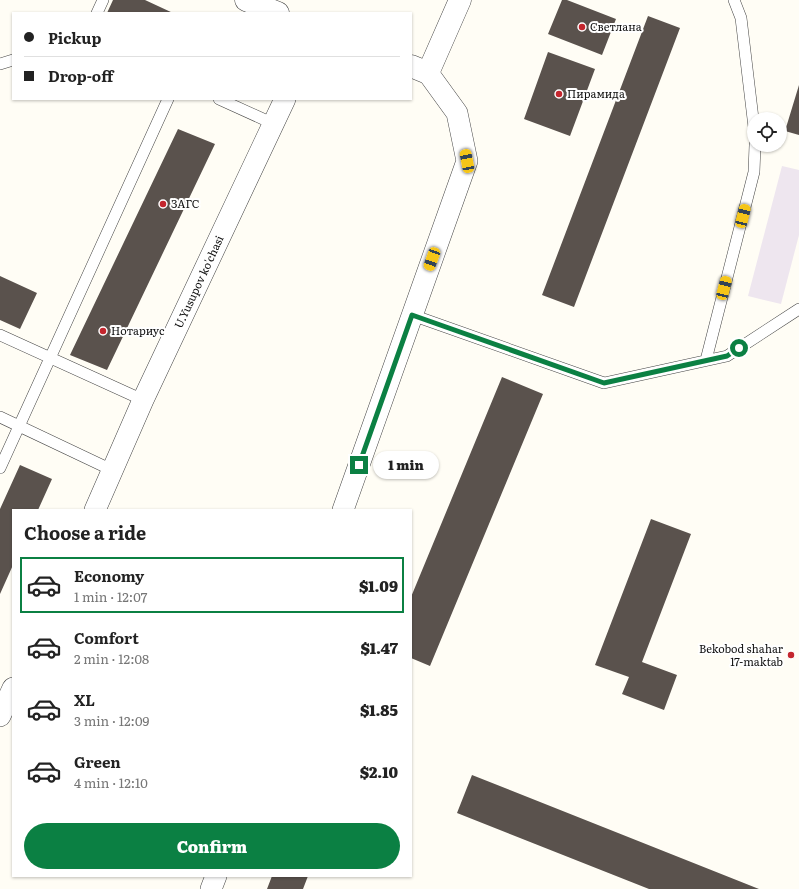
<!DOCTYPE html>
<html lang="en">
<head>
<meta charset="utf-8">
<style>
	:root { --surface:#fff; --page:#f6f6f6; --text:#222; --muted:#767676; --line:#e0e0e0; --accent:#0b8043 }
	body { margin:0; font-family:Literata,serif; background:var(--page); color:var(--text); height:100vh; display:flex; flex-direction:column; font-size:15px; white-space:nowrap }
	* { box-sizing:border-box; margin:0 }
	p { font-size:13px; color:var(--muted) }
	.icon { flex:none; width:22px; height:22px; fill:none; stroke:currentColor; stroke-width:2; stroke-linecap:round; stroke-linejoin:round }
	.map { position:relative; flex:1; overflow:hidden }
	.details { position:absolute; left:12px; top:509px; width:400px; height:368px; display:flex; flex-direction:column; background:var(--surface); border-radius:0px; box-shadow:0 1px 3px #0004 }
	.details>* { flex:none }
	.guide { position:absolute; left:12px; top:12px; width:400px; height:88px; border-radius:0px; box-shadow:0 1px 3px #0004; display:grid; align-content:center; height:88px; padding:0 12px; background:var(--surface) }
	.fabs { position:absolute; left:747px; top:112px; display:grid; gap:8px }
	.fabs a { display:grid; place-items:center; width:40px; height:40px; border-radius:50%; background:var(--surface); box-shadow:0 1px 3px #0004; font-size:20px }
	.end { position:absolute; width:18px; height:18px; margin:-9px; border:5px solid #0b8043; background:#fff; box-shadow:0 0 0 2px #fff }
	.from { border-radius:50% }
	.bubble { position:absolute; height:28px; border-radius:14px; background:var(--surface); box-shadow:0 1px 3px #0004; font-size:13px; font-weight:800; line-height:28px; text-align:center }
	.car { position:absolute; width:12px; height:24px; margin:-12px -6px; border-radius:5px; box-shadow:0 0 3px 1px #0007; background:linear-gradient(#f5c518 24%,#345 0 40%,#f5c518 0 76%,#345 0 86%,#f5c518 0) }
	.guide b { display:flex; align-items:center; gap:14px; height:38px; font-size:15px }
	.guide b+b { border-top:1px solid var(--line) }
	.guide i { width:10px; height:10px; background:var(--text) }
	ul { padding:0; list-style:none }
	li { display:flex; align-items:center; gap:12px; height:56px; margin:0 8px 6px; padding:0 4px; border:2px solid transparent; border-radius:0px }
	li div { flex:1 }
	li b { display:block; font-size:15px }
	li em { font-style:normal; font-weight:800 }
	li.on { border-color:var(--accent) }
	li>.icon { width:36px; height:36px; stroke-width:1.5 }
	h2 { padding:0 12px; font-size:18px; line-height:48px }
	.cta { display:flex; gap:8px; margin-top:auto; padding:8px 12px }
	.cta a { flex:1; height:46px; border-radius:24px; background:var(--accent); color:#fff; font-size:16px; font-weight:800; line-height:46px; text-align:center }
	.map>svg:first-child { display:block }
	.industrial { fill:#eee6ef }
	.building { fill:#5a524d }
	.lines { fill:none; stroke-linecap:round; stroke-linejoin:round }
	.service-casing { stroke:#444; stroke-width:12 }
	.minor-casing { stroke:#444; stroke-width:22 }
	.tertiary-casing { stroke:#444; stroke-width:23 }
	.service { stroke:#fff; stroke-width:11 }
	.minor { stroke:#fff; stroke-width:21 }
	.tertiary { stroke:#fff; stroke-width:22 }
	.route { stroke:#0b8043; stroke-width:5 }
	.poi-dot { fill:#c4262e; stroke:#fff; stroke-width:1.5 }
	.labels { text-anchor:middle; stroke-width:4; stroke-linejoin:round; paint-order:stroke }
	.poi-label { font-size:11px; fill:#111; stroke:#fff; text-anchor:start }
	.street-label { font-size:11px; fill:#111; stroke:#fff }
</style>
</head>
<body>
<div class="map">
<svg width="799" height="889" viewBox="0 0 799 889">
	<rect width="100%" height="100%" fill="#fffdf5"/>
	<path class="industrial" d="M782 166 799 170V235L781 304 748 296Z"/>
	<path class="building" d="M113 0H145L173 13H107Z
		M562 0H567L616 19 602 55 548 34Z
		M648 16 680 28 574 307 542 295Z
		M548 52 595 69 570 136 524 119Z
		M799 85V135L785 131Z
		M178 129 215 144 107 370 70 355Z
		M0 276 37 293 20 329 0 320Z
		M502 377 543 394 430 666 411 658V597Z
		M20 465 52 479 38 510H13V565L0 594V509Z
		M651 519 691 534 642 662 677 675 664 710 622 694 629 677 595 665Z
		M472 775 759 889H649L457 813Z
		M272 876H308L303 889H267Z"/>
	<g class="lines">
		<defs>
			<path id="service" d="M734 0 741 18 754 127
				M97 13 103 0
				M0 64 13 60
				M219 99 274 124
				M412 315 604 383 727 356 799 309
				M0 335 143 400
				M706 360 754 172 755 145
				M0 417 114 471
				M0 468 168 99"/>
			<path id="minor" d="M95 510 143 400 285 99
				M343 510 467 161 457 113 428 73
				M0 716 13 688
				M211 889 216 876"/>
			<path id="tertiary" d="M246 0 278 13
				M411 66 428 73 460 0"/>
		</defs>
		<use href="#service" class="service-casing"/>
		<use href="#minor" class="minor-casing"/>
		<use href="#tertiary" class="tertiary-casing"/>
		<use href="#service" class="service"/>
		<use href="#minor" class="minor"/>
		<use href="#tertiary" class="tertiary"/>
	</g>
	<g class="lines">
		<path class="route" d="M359 465 412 315 604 383 727 356 739 348"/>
	</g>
	<g class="poi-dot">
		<circle cx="582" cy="27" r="4"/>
		<circle cx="559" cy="94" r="4"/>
		<circle cx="163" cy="204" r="4"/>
		<circle cx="103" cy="331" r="4"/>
		<circle cx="791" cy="655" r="4"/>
	</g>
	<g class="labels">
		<g class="poi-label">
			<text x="590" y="31">Светлана</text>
			<text x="567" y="98">Пирамида</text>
			<text x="171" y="208">ЗАГС</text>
			<text x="111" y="335">Нотариус</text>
			<text x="783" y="653" text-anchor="end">Bekobod shahar<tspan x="783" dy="13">17-maktab</tspan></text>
		</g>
		<g class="street-label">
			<text transform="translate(199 282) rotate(-65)" y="4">U.Yusupov ko'chasi</text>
		</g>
	</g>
</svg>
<div class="fabs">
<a><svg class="icon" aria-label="locate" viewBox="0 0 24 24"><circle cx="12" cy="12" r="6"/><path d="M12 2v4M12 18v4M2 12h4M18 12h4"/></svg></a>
</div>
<i class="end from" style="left:739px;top:348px"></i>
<i class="end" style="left:359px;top:465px"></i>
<div class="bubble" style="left:373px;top:451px;width:66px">1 min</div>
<i class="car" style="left:467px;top:161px;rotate:349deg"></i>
<i class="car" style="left:743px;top:216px;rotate:14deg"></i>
<i class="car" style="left:432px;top:259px;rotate:200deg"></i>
<i class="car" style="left:724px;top:288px;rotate:14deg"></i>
<div class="guide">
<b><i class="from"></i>Pickup</b>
<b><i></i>Drop-off</b>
</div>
<section class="details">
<h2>Choose a ride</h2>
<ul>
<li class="on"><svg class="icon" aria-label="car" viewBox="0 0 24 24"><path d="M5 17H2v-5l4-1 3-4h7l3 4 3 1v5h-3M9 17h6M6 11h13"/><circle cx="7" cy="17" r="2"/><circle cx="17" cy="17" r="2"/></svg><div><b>Economy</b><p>1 min · 12:07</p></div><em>$1.09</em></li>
<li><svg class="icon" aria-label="car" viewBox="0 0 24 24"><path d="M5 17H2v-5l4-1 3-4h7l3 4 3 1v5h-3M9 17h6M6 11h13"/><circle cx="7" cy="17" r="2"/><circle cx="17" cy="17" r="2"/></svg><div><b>Comfort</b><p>2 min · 12:08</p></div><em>$1.47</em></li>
<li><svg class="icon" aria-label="car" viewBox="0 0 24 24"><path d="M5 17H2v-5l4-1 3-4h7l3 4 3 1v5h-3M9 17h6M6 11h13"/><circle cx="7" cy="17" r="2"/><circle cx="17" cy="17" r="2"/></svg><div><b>XL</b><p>3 min · 12:09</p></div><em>$1.85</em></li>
<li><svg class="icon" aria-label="car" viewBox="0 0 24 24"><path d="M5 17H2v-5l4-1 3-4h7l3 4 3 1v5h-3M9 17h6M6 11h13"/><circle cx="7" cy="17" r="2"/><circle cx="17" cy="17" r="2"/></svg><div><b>Green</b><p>4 min · 12:10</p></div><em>$2.10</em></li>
</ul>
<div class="cta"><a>Confirm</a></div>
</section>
</div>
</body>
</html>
